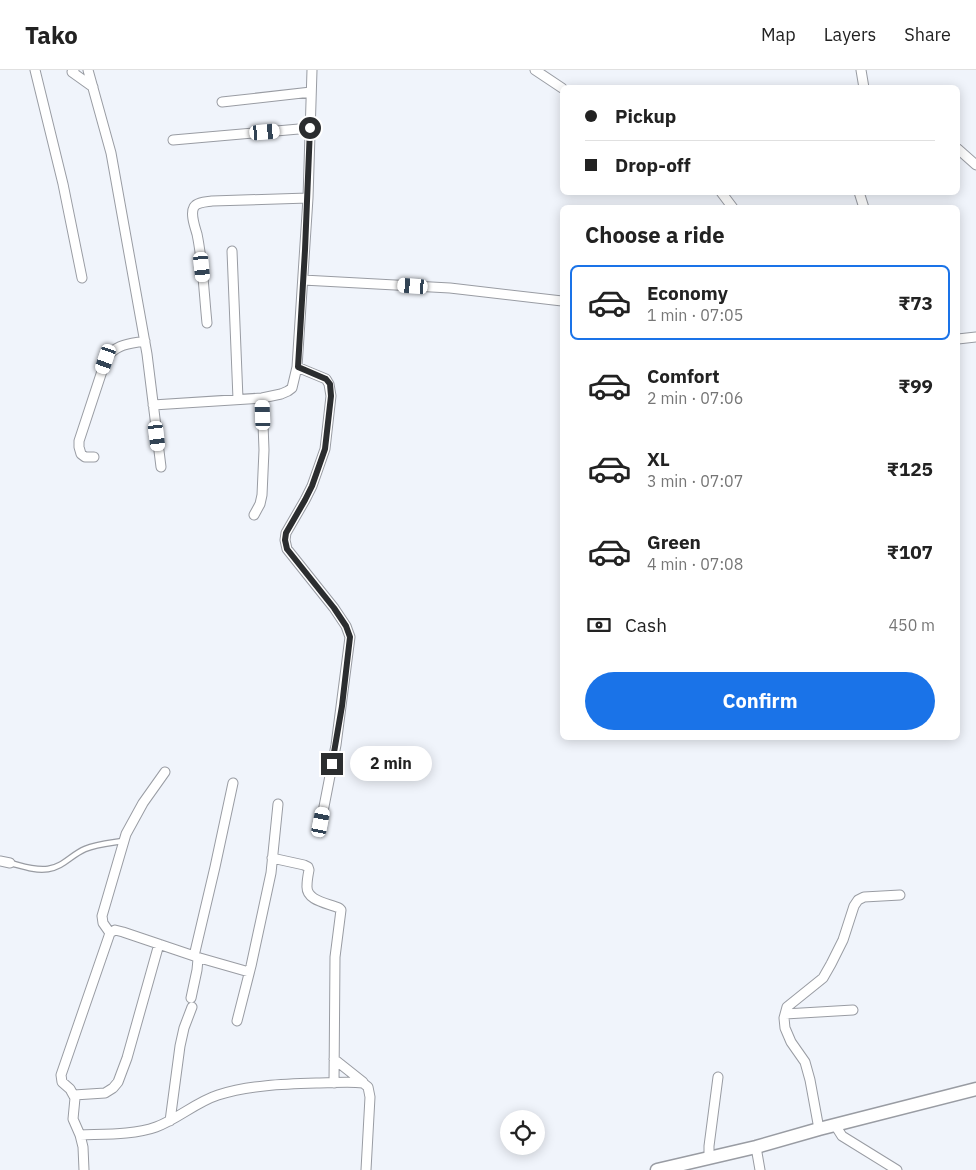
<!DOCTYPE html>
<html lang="en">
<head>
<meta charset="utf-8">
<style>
	:root { --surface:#fff; --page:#f6f6f6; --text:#222; --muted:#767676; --line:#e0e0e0; --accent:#1a73e8 }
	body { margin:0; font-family:"IBM Plex Sans",sans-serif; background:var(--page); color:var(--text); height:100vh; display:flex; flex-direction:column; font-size:19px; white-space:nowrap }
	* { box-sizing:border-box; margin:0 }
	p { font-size:16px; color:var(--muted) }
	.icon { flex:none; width:28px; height:28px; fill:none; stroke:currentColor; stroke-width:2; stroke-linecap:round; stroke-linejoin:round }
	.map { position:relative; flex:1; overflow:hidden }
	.drawer { position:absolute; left:560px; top:135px; width:400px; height:535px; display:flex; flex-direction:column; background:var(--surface); border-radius:8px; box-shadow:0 2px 12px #0003 }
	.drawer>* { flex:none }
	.hud { position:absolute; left:560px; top:15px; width:400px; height:110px; border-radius:8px; box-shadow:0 2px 12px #0003; display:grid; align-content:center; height:110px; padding:0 25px; background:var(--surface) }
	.controls { position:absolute; left:500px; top:1040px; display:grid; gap:10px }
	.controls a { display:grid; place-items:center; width:45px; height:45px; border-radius:50%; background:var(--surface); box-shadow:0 2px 12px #0003; font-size:25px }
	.end { position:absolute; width:22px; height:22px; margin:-11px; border:6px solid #2b2d2f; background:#fff; box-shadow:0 0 0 2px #fff }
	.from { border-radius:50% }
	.bubble { position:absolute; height:35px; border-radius:18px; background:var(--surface); box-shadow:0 2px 12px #0003; font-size:16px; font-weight:700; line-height:35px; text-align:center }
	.car { position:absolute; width:15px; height:30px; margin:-15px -8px; border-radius:6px; box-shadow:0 0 4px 1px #0007; background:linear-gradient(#fff 24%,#345 0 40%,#fff 0 76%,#345 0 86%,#fff 0) }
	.hud b { display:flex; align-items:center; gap:18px; height:48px; font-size:19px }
	.hud b+b { border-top:1px solid var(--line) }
	.hud i { width:12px; height:12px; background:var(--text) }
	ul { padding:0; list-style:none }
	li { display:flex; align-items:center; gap:15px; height:75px; margin:0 10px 8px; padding:0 15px; border:2px solid transparent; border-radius:8px }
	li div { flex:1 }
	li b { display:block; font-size:19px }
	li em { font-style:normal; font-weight:700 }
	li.active { border-color:var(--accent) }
	li>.icon { width:45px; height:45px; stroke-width:1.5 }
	h2 { padding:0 25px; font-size:22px; line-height:60px }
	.pay { display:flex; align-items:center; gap:12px; height:55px; padding:0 25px; font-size:19px }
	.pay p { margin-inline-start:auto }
	.action { display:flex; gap:10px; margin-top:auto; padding:10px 25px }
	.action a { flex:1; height:58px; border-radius:30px; background:var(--accent); color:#fff; font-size:20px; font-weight:700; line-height:58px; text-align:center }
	header { display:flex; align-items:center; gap:30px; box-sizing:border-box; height:70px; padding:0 25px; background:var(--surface); border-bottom:1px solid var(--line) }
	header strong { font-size:24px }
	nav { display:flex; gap:28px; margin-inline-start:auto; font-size:18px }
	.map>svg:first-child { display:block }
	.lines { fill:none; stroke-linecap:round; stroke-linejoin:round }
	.lane-casing { stroke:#999ca3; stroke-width:7 }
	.street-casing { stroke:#999ca3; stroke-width:11 }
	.secondary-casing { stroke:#999ca3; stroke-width:15 }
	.lane { stroke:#fff; stroke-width:4.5 }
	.street { stroke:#fff; stroke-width:9 }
	.secondary { stroke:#fff; stroke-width:12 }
	.route { stroke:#2b2d2f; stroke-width:6 }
</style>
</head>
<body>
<header>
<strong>Tako</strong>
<nav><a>Map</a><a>Layers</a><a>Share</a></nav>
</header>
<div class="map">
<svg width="976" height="1100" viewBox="0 0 976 1100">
	<rect width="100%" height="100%" fill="#f0f4fb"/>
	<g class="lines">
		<defs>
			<path id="lane" d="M10 793C22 796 35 801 48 799 63 797 71 785 85 779 97 774 111 773 123 771"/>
			<path id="street" d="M35 0 63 114 82 208
				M74 0 72 2 93 17
				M88 0 111 83 147 284 161 397
				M535 0 562 18
				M861 0 864 18
				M222 32 311 22
				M173 70 310 58
				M958 79 976 95
				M721 122 733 138
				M859 122 864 138
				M232 181 238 329
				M303 210 450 218 562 231
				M207 253C204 224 203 193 197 164 195 157 190 144 194 137 197 132 206 132 212 131L308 128
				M958 269 976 267
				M297 297 326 309 329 314 331 326 325 379 312 416 305 430 286 463 285 470 287 479 334 538 346 556 350 567 336 675 321 752
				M153 335 262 328 281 324 288 321 292 318 297 297 308 128 312 0
				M94 387H85L81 384 79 377V371L106 289C115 274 129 274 145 271
				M254 445 260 434 262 425 264 380 262 328
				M272 788 304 795 308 797 309 800C308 805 307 811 307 816 306 831 328 833 339 838L341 840 335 887 334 1013
				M0 791 10 793
				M110 863 103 853 102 846 126 764 143 733 165 702
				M194 886 215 797 233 713
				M191 928 197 900 198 889 200 888
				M785 944 853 940
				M237 951 251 896 271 803 278 734
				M334 989 363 1012
				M74 1025 105 1023 113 1018 118 1012 127 988 159 874
				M170 1051 180 976 184 958 192 937
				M835 1055 842 1066 897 1100
				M819 1059 810 1010 805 992 791 972 785 958 784 948 787 937 823 908 831 894 843 870 854 836 858 830 864 827 900 825
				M80 1065C104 1064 134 1065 156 1057 178 1049 196 1032 218 1025 249 1015 284 1014 317 1013 332 1013 348 1011 363 1013L368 1017 370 1027 366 1100
				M756 1077 760 1100
				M709 1087V1076L718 1007
				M84 1100 83 1077 80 1065 73 1049 75 1028 70 1019 62 1012 61 1005 110 863 115 860 123 862 200 888 249 902"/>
			<path id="secondary" d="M657 1100 756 1077 819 1059 976 1019"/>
		</defs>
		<use href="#lane" class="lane-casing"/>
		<use href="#street" class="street-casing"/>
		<use href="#secondary" class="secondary-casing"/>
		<use href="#lane" class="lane"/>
		<use href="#street" class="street"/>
		<use href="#secondary" class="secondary"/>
	</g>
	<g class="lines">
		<path class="route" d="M310 58 305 180 298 297 326 309 330 314 331 326 325 379 312 416 305 430 286 463 285 470 287 479 334 538 346 556 350 567 342 636 332 694"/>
	</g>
</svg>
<div class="controls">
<a><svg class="icon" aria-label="locate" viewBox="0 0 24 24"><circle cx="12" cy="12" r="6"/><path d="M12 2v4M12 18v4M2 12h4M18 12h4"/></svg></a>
</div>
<i class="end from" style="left:310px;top:58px"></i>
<i class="end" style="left:332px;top:694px"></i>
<div class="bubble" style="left:350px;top:676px;width:82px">2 min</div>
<i class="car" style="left:265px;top:62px;rotate:85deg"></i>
<i class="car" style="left:202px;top:197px;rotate:174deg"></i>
<i class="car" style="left:413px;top:216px;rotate:274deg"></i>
<i class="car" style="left:106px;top:289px;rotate:199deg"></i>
<i class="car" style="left:263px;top:345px;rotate:358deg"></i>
<i class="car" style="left:157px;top:366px;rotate:173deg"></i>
<i class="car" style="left:321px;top:752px;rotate:11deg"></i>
<div class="hud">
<b><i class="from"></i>Pickup</b>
<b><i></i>Drop-off</b>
</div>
<section class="drawer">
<h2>Choose a ride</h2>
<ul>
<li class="active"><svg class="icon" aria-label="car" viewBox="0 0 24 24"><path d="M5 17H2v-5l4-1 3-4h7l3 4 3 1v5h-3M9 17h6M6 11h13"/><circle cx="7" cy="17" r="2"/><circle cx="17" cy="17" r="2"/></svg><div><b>Economy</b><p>1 min · 07:05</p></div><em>₹73</em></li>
<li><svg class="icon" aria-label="car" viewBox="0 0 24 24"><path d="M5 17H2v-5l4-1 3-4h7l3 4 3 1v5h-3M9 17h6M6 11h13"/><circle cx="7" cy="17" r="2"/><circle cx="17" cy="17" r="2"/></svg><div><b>Comfort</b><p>2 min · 07:06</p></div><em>₹99</em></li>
<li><svg class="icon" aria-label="car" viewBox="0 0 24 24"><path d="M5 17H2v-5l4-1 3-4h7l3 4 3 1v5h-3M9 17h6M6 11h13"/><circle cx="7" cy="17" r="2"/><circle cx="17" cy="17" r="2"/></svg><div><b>XL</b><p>3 min · 07:07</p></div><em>₹125</em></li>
<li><svg class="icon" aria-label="car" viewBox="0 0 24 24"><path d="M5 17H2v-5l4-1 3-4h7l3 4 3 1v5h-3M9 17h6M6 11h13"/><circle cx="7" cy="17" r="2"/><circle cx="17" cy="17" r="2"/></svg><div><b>Green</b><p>4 min · 07:08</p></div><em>₹107</em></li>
</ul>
<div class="pay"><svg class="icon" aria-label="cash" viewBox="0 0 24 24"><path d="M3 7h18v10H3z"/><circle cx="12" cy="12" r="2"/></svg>Cash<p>450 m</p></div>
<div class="action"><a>Confirm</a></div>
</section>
</div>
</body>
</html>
